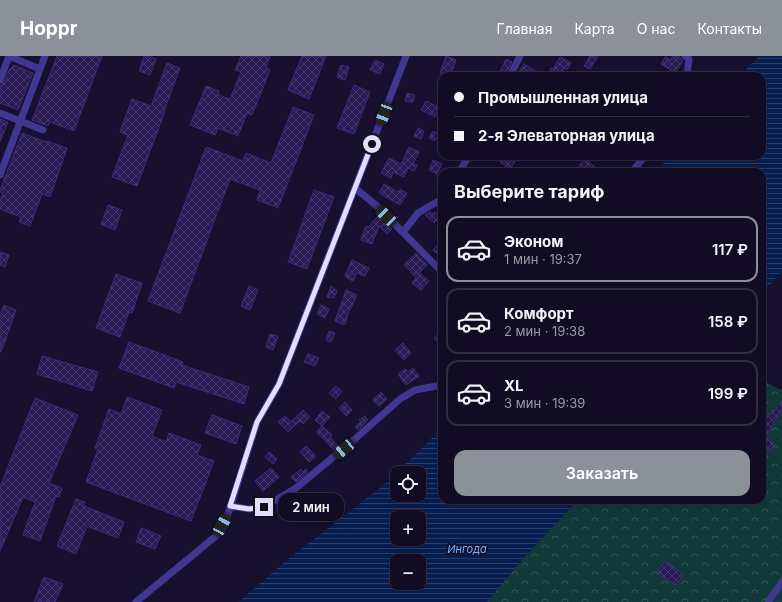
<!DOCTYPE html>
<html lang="ru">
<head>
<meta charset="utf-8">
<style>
	:root { --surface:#110c23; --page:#1a152b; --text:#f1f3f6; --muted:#9c9ba6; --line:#302c41; --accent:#8c9099 }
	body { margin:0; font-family:Inter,sans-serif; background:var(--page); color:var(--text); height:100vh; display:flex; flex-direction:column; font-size:15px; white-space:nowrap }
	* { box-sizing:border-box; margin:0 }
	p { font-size:13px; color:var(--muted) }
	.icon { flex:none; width:22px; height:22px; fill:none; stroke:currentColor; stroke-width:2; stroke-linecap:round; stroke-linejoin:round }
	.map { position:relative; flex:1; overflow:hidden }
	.details { position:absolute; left:438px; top:112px; width:328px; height:336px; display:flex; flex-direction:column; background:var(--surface); border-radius:12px; box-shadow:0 4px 16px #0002,0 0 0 1px var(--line) }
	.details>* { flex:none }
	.hud { position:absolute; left:438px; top:16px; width:328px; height:88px; border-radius:12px; box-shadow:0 4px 16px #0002,0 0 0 1px var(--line); display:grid; align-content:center; height:88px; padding:0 16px; background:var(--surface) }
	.tools { position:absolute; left:390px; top:410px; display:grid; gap:8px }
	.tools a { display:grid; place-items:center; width:36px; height:36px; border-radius:8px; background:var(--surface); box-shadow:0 4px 16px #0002,0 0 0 1px var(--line); font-size:20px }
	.end { position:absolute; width:18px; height:18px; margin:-9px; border:5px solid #e3deff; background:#111; box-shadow:0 0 0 2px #111 }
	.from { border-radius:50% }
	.bubble { position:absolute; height:28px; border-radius:12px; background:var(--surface); box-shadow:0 4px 16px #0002,0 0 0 1px var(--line); font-size:13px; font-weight:600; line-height:28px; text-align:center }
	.car { position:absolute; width:12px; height:24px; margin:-12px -6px; border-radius:5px; box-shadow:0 0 3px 1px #0007; background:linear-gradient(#222 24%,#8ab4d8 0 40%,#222 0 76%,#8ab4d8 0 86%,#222 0) }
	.hud b { display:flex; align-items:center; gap:14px; height:38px; font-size:15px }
	.hud b+b { border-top:1px solid var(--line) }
	.hud i { width:10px; height:10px; background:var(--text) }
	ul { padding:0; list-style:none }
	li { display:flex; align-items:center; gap:12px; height:66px; margin:0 8px 6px; padding:0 8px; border:2px solid var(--line); border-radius:12px }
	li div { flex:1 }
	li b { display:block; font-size:15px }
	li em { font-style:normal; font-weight:600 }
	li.selected { border-color:var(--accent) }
	li>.icon { width:36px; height:36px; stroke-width:1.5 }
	h2 { padding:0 16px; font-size:18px; line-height:48px }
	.button { display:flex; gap:8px; margin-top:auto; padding:8px 16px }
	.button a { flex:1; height:46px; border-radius:12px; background:var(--accent); color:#fff; font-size:16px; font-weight:600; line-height:46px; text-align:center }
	header { display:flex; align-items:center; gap:24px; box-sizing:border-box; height:56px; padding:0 20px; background:var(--accent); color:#fff }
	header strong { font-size:19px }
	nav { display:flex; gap:22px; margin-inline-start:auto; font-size:14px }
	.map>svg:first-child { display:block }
	.forest { fill:url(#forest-crowns) }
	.water { fill:url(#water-rules); fill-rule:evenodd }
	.building { fill:url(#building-cross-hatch); stroke:#3f2a7f }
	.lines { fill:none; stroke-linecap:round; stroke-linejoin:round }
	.minor { stroke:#3f3791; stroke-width:7 }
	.route { stroke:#e3deff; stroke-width:5 }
	.labels { text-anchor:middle; stroke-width:4; stroke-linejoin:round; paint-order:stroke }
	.water-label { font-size:11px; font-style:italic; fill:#6cb4ff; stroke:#17102f }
</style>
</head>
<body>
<header>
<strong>Hoppr</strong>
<nav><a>Главная</a><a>Карта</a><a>О нас</a><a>Контакты</a></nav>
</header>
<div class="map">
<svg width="782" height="546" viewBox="0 0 782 546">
	<defs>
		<pattern id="forest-crowns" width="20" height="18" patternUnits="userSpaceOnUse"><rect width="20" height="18" fill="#12393a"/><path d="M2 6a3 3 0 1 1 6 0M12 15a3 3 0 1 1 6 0" fill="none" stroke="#345558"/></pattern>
		<pattern id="water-rules" width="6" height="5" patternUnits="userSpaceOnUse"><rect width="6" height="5" fill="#071e51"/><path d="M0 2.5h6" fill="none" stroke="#2b3e6b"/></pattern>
		<pattern id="building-cross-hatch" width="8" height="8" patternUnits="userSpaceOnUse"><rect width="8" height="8" fill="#281a52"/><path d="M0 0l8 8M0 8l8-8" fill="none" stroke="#473b6c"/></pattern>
	</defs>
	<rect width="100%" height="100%" fill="#17102f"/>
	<path class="forest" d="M762 324 779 333H782V546H487L518 508 578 444H762Z"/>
	<path class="water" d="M760 0H782V215L762 238V116H657L669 100H762V20H739Z
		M442 370V444H578L518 508 487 546H238L255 532 282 508 385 428 433 381ZM397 417H419V439H397ZM397 461H419V483H397ZM397 505H419V527H397Z"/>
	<path class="building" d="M57 0H102L74 75 50 66 48 70 32 64Z
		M144 0H148L156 3 150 19 139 15Z
		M241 0H270L266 12 270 14 252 59 247 57 238 80 218 72 215 79 190 69 206 30 219 35 218 39 230 43 241 16 235 14Z
		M302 0H326L309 43 288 34Z
		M446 0 456 4 450 20 440 17Z
		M590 0H598L590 13 584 10Z
		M673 0H678L683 5 675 17 661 8 665 1 670 4Z
		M560 1 571 7 567 14 564 12 559 20H547L551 12 553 13Z
		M506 3 512 6 505 20H498Z
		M375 4 384 8 380 18 370 14Z
		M167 7 180 12 164 55H165L137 130 112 121 128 79 120 76 132 43 151 50Z
		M524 8 532 13 546 20H516Z
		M14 9 33 17 18 54 0 47V31L1 29 4 26 9 14Z
		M341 9 349 11 345 24 337 21Z
		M354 29 370 36 354 78 337 72Z
		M407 37 415 39 413 46 405 45Z
		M426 45 439 51 435 61 421 54Z
		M293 51 314 59 278 152 257 144 260 134 230 123 180 257 148 245 206 91 243 105 246 97 271 107Z
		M0 63 8 66 0 86Z
		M418 72 424 75 421 83 414 80Z
		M433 75 439 78 435 85 429 82Z
		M22 77 46 86 47 85 67 92 50 141 42 138 30 170 19 166 21 161 0 153V145L3 137 0 136V134Z
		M409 91 419 96 413 108 417 109 414 115 408 112 404 121 393 116 391 122 381 117 389 102 401 108Z
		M504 100H511L516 104 510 113 500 106Z
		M585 103 595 111 591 116H586L579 110Z
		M433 104 442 108 437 118 429 114Z
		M384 128 398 136 400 133 407 137 400 149 379 137Z
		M314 134 334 141 307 213 288 206Z
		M108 149 122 154 115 174 101 168Z
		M430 156 433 158 435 156 440 161 434 167 425 159Z
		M378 160 392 173 387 178 379 170 372 188 361 184 366 170 368 171Z
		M442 184V202L433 194Z
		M0 196 9 199 5 211 0 209Z
		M416 197 427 209 419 217 429 225 421 234 412 227 416 222 404 209Z
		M352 204 369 212 365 220 357 217 353 225 347 222 348 221 345 220Z
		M116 218 142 227 132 257 129 256 120 281 96 272Z
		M249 230 258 234 250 254 241 250Z
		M331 230 337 235 334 242 333 241 332 242 327 241Z
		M346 234 357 239 348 258 345 269 335 265Z
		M4 249 16 254 1 296H0V260Z
		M321 249 329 253 325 262 317 258Z
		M442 274V290L434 282Z
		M329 275 335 277 331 286 326 284Z
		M270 278 278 280 273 294 266 291Z
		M129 286 183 306 182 309 249 331 244 348 176 326 174 332 119 312Z
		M403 287 411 297 404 304 395 294Z
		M308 298 319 302 315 310 304 306Z
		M42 300 98 316 92 335 37 318Z
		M413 312 419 320 406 329 398 318 405 313 408 316Z
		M336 330 342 335 336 343 329 337Z
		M381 336 387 343 379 350 373 344Z
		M127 341 162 354 152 380 166 386 169 377 201 389 197 399 214 405 191 465 86 426 98 393 95 392 109 353 121 358Z
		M35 342 78 359 49 427 62 432 59 441 56 440 40 485 23 479 35 446 23 441 0 495V431Z
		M782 345V353L765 382 774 388 770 395 762 391V364L767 357 771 359Z
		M345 346 352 354 346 360 339 352Z
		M303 354 310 361 303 368 300 365 288 376 278 366 285 360 291 366Z
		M322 355 330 361 322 370 315 364Z
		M212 359 242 370 236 388 205 377Z
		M365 360 368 364 358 374 355 371 361 366 359 364Z
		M322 370 332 379 330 381 338 390 334 394 329 389H330L316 376Z
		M306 390 316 400 309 406 300 396Z
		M269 396 277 403 273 408 265 401Z
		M271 412 279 421 263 435 255 425Z
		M301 413 303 416 306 413 308 416 296 426 291 421Z
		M76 443 85 446 84 450 124 466 118 482 87 470 76 498 57 490Z
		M141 472 161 480 155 493 136 486Z
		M665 505 684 519 676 529 657 516Z
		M44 521 63 528 55 546H34Z"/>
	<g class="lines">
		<path class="minor" d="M9 0 40 13
			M685 0 689 3 687 20
			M510 20 520 0
			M0 24 9 0
			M0 57 43 74
			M459 116 469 100
			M632 116 645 100
			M0 119 45 0
			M355 132 378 151 442 216
			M403 176 418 157 442 143
			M230 450 249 453 264 451 296 432 355 383 400 343 415 334 442 329
			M136 546 216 480 228 458 257 366 279 328 406 0
			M768 546 782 526"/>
	</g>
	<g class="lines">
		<path class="route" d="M264 451 249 453 230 450 257 366 279 328 372 88"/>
	</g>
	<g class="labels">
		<g class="water-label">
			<text x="467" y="497">Ингода</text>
		</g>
	</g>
</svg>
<div class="tools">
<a><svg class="icon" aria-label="locate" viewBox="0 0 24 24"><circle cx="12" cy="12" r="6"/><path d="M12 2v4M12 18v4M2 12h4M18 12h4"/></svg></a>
<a>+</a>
<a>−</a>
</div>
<i class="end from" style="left:372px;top:88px"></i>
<i class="end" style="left:264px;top:451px"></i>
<div class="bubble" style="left:278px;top:437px;width:66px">2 мин</div>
<i class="car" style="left:384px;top:58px;rotate:201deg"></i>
<i class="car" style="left:386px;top:160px;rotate:315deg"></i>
<i class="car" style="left:344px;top:393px;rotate:231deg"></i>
<i class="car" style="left:222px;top:469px;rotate:28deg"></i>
<div class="hud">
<b><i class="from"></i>Промышленная улица</b>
<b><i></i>2-я Элеваторная улица</b>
</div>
<section class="details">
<h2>Выберите тариф</h2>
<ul>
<li class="selected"><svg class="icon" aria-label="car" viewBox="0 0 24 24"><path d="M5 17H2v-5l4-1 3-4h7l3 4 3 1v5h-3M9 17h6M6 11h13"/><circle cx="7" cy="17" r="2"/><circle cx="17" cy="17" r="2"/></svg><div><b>Эконом</b><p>1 мин · 19:37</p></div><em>117 ₽</em></li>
<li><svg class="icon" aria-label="car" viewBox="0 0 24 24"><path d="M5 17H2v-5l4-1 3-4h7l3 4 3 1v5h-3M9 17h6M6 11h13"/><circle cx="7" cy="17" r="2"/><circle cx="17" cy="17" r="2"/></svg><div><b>Комфорт</b><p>2 мин · 19:38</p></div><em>158 ₽</em></li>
<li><svg class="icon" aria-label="car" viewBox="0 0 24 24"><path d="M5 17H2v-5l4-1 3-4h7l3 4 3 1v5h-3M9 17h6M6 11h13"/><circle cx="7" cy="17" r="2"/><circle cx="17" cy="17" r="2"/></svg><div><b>XL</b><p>3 мин · 19:39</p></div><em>199 ₽</em></li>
</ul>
<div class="button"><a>Заказать</a></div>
</section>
</div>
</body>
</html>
